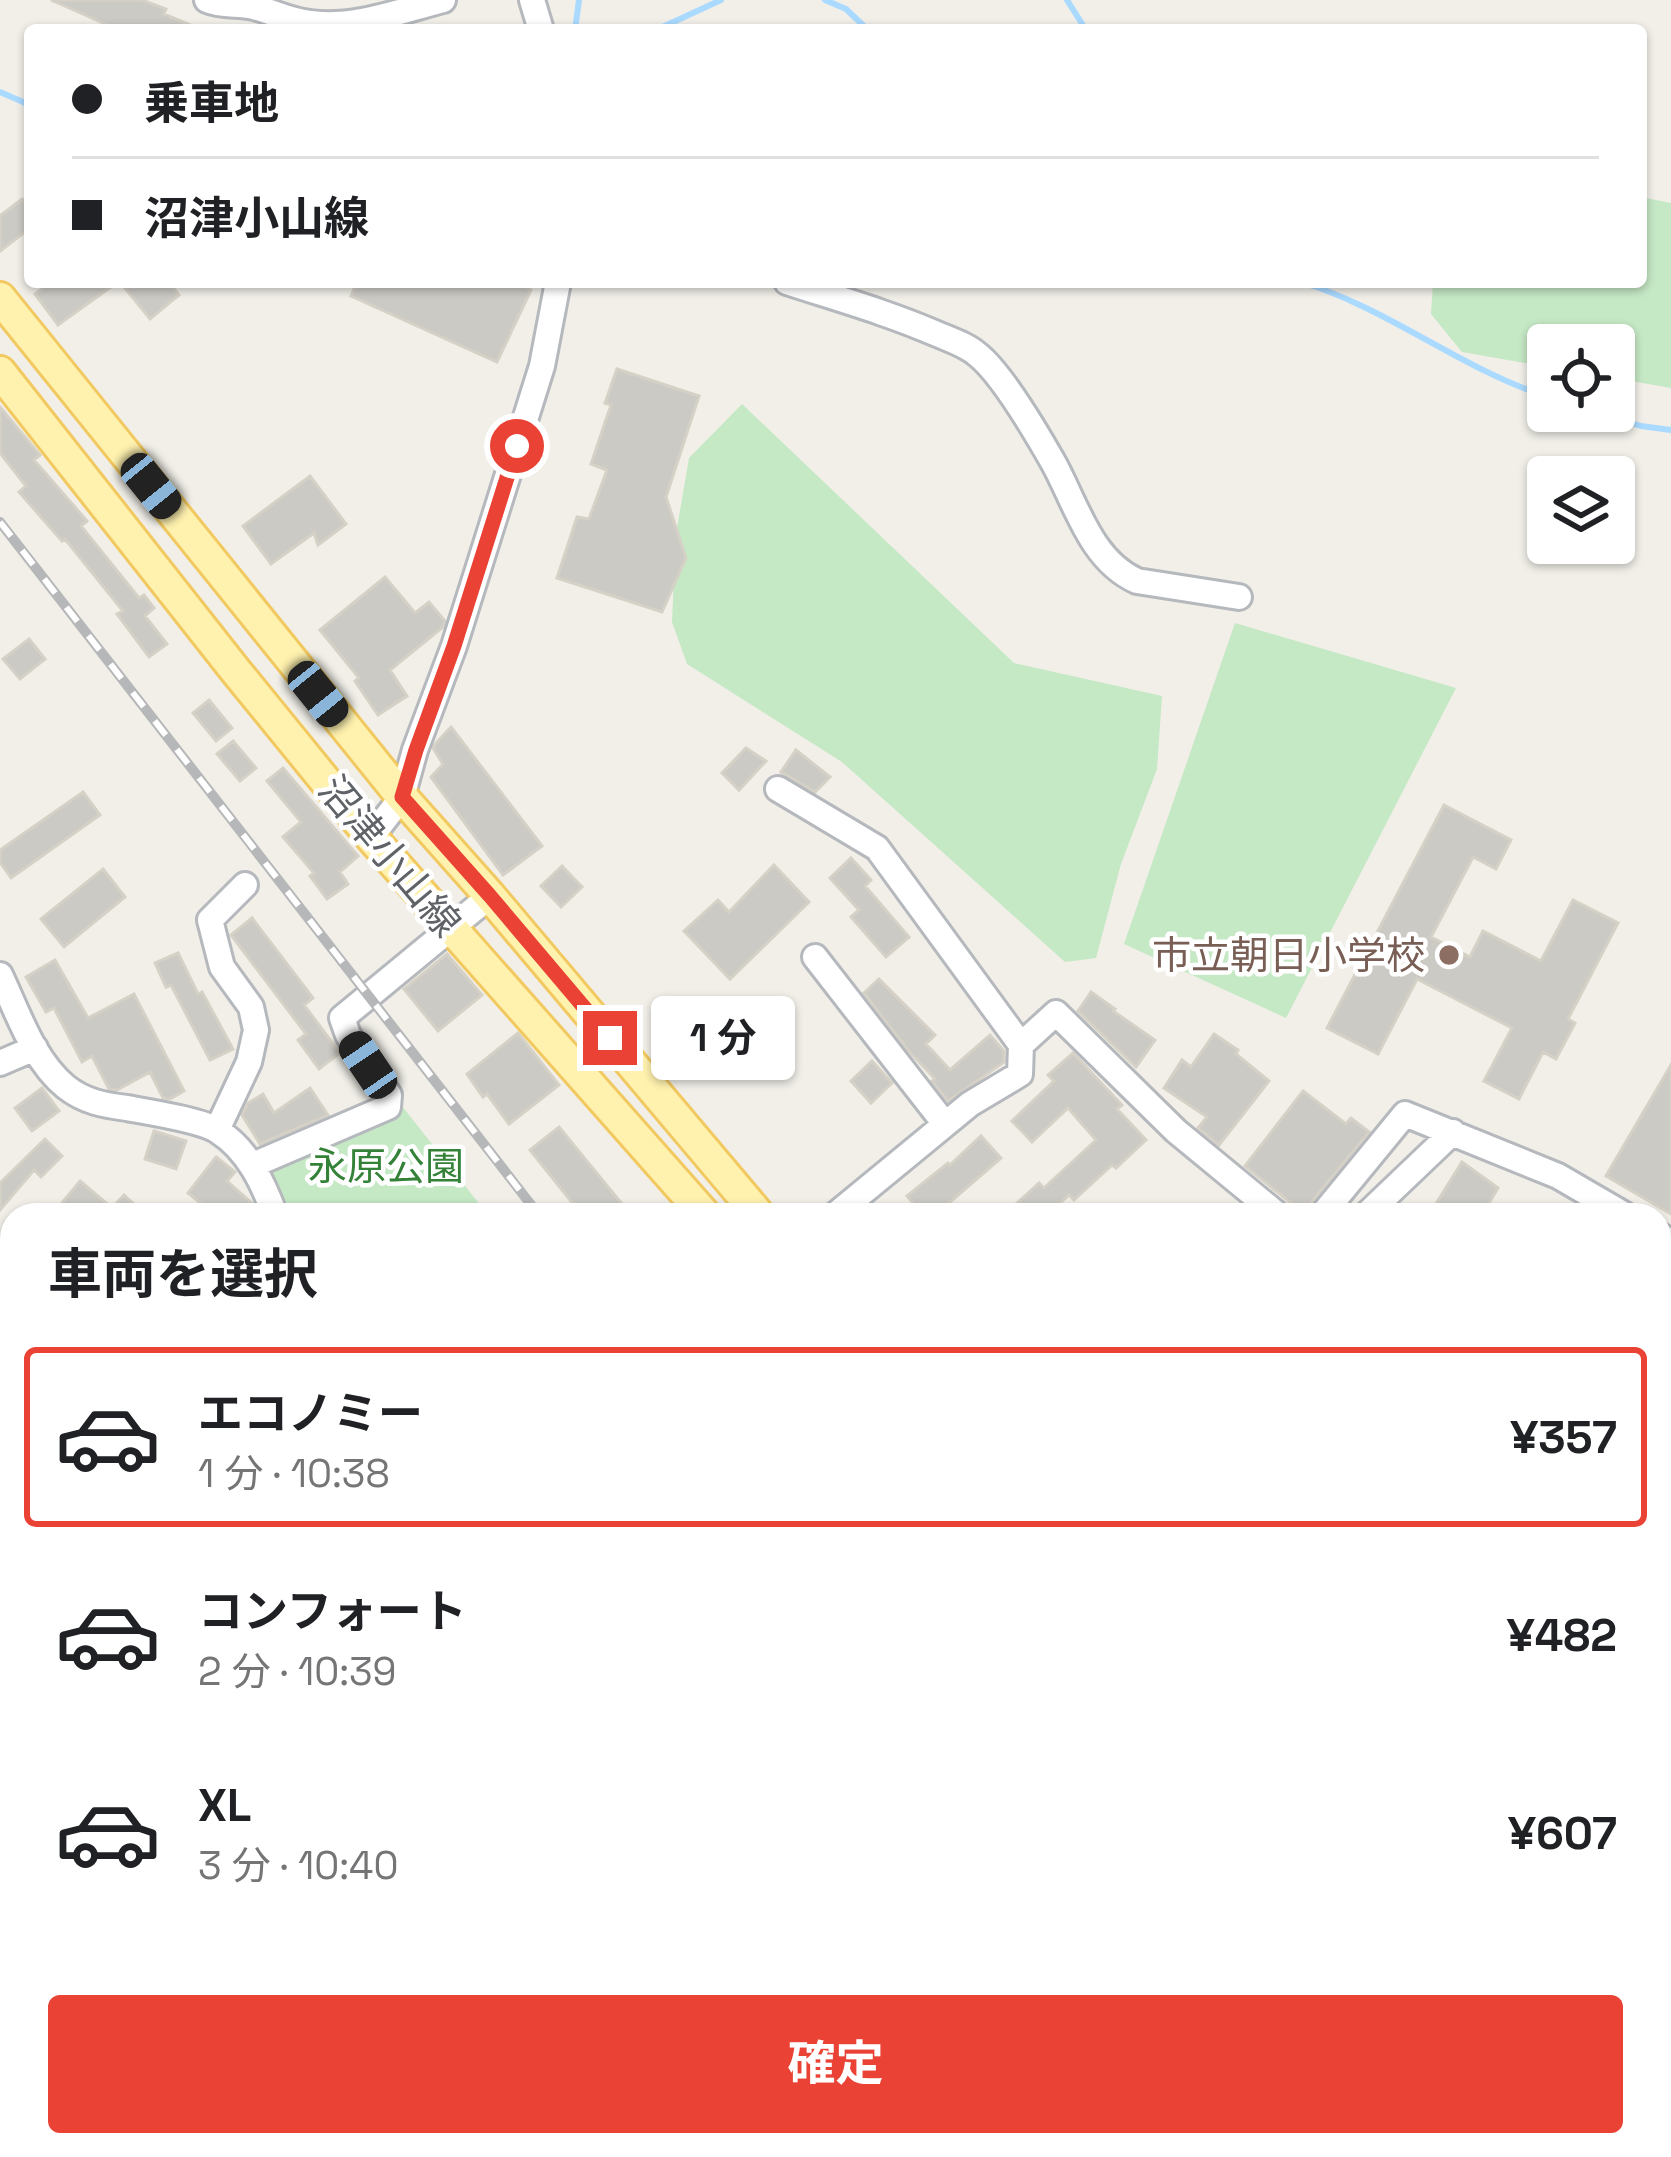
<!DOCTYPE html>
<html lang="ja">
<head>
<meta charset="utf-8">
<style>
	:root { --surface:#fff; --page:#f2f2f2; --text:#202124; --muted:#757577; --line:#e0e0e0; --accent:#ea4335 }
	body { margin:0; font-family:"Space Grotesk","Noto Sans JP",sans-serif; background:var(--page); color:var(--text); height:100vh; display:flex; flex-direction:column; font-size:45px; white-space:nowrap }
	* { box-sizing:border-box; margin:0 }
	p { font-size:39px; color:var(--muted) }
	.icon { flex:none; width:66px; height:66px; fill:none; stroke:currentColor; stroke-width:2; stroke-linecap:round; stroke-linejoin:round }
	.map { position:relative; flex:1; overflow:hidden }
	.panel { position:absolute; left:0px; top:1203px; width:1671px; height:954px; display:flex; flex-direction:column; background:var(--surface); border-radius:36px 36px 0 0; box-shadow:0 3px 9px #0004 }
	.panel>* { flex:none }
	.top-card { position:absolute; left:24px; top:24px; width:1623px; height:264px; border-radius:12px; box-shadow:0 3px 9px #0004; display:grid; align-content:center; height:264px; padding:0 48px; background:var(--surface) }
	.buttons { position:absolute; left:1527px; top:324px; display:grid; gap:24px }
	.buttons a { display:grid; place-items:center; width:108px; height:108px; border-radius:12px; background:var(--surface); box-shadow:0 3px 9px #0004; font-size:60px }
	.end { position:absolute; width:54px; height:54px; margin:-27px; border:15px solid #ea4335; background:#fff; box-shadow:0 0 0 6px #fff }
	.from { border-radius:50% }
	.bubble { position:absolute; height:84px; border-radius:12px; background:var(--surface); box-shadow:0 3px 9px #0004; font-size:39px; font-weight:700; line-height:84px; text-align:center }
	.car { position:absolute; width:36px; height:72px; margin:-36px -18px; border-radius:15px; box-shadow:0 0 9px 3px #0007; background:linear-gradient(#222 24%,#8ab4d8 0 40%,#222 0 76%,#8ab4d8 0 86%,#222 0) }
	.top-card b { display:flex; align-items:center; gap:42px; height:114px; font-size:45px }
	.top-card b+b { border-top:3px solid var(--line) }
	.top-card i { width:30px; height:30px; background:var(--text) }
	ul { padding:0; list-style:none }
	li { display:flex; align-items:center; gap:36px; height:180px; margin:0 24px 18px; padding:0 24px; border:6px solid transparent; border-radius:12px }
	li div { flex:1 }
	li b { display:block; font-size:45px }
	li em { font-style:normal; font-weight:700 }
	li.selected { border-color:var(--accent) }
	li>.icon { width:108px; height:108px; stroke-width:1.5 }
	h2 { padding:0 48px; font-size:54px; line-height:144px }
	.primary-button { display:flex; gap:24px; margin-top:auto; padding:24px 48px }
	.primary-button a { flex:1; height:138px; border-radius:12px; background:var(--accent); color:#fff; font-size:48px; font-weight:700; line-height:138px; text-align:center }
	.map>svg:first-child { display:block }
	.green { fill:#c5e8c5 }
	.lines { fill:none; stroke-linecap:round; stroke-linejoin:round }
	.stream { stroke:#aadaff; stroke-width:6 }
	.building { fill:#cccac5; stroke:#d6d1c6; stroke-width:3 }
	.minor-casing { stroke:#b5b8bc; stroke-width:30 }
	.major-casing { stroke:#f2c960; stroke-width:36 }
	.minor { stroke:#fff; stroke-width:24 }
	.major { stroke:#fff2af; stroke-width:30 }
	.rail-casing { stroke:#b6b7b8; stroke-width:10 }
	.rail { stroke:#fff; stroke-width:6; stroke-dasharray:18; stroke-linecap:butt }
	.route { stroke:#ea4335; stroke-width:15 }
	.education-dot { fill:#8d6e63; stroke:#fff; stroke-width:4.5 }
	.labels { text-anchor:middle; stroke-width:9; stroke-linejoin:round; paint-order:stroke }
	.street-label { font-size:39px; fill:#5f6368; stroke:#fff }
	.education-label { font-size:39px; fill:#785e54; stroke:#fff; text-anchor:end }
	.park-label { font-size:39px; fill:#348238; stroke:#fff }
</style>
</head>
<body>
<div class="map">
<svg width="1671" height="2157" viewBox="0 0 1671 2157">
	<rect width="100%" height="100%" fill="#f1efe8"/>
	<path class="green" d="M1641 197 1671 203V388L1614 378V345H1548V367L1462 352 1431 314 1433 282H1641Z
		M742 404 1014 663 1162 696 1157 769 1121 864 1096 958 1065 962 842 762 687 664 672 622 676 534 689 458Z
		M1235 623 1456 688 1286 1018 1124 944Z
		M402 1106 488 1215H281L259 1169Z"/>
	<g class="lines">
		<path class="stream" d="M825 0 846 9 868 30
			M1067 0 1086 30
			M575 30 579 0
			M656 30 721 0
			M0 92 30 105
			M1301 282C1388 308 1461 369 1548 397
			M1591 411 1641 426 1671 430
			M0 1612 12 1605
			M1659 2007 1671 2009"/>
	</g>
	<path class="building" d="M51 0H142L166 9 164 14 202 30H119Z
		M22 199 30 209V228L0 251V216Z
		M52 282H118L58 325 35 294Z
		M120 282H169L179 295 150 319Z
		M357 282H513L531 290 497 362 351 296Z
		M617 369 699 396 666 497 686 558 662 612 557 578 577 517 589 519 607 470 591 464 611 405 605 403Z
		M0 407 40 455 34 460 87 521 81 526 139 598 144 595 154 608 145 616 167 644 149 657 117 614 123 611 65 539 62 541 19 492 26 486 0 453Z
		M310 476 346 524 318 545 314 533 271 564 243 526Z
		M385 577 415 613 429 602 445 621 443 627 390 670 407 696 378 715 355 681 359 678 320 630Z
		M29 639 45 659 20 679 3 659Z
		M209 700 232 728 216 741 193 713Z
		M451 727 542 846 503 875 431 777 443 764 433 748 435 744Z
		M233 741 256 768 240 781 217 754Z
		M746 748 766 761 739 790 722 773Z
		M796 750 830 777 815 792 781 772Z
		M283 768 358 856 340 872 348 884 327 899 310 876 314 873 283 837 301 822 267 781Z
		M83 792 100 815 11 878 0 862V850Z
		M1444 805 1511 840 1496 869 1473 857 1431 937 1470 957 1483 931 1541 961 1573 900 1618 923 1568 1019 1575 1023 1556 1059 1543 1052 1519 1099 1484 1081 1512 1028 1417 979 1378 1054 1327 1028Z
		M851 858 871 880 865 886 909 937 886 957 851 917 859 910 830 878Z
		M774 865 809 902 730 979 684 931 718 900 729 912Z
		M562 866 582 887 561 907 541 886Z
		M103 869 125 897 64 947 41 919Z
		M252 918 313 998 304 1005 340 1053 319 1069 298 1040 306 1034 231 935Z
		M178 953 198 994 202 992 233 1049 210 1060 171 985 166 987 155 963Z
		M447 954 482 995 438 1031 404 989Z
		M55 960 88 1018 134 994 184 1091 170 1099 163 1098 150 1072 117 1090 109 1089 92 1056 82 1062 54 1008 46 1012 26 977Z
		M879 979 935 1035 926 1044 950 1070 990 1035 1004 1051V1062L948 1101 932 1081 935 1079 908 1050 864 993Z
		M1091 992 1115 1009 1113 1011 1155 1040 1136 1067 1078 1011Z
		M518 1033 559 1085 509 1124 487 1094 483 1097 467 1074Z
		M1214 1034 1238 1050 1236 1054 1269 1081 1219 1145 1198 1128 1207 1117 1164 1088 1182 1060 1191 1067Z
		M1073 1053 1122 1105 1117 1109 1146 1140 1116 1168 1112 1165 1074 1200 1069 1195 1047 1215H1028L1017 1203 1039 1183 1044 1188 1096 1140 1068 1108 1032 1142 1012 1121 1054 1081 1048 1075Z
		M872 1061 892 1083 871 1103 851 1081Z
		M1671 1065V1214L1606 1176Z
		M42 1088 59 1111 32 1131 15 1108Z
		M310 1088 328 1115 260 1144 242 1115 248 1103 263 1094 274 1113Z
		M1303 1091 1346 1124 1351 1118 1369 1132 1309 1205 1306 1215 1245 1166Z
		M559 1127 622 1204 608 1215H582L530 1150Z
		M154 1131 186 1141 176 1169 145 1159Z
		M981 1136 1001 1158 935 1215H923L907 1196 948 1163 950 1165Z
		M45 1139 62 1156 41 1177 34 1170 0 1210V1183Z
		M216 1157 235 1172 227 1181 253 1204 257 1215H215L188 1193Z
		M1462 1162 1498 1188 1482 1215H1429Z
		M80 1181 112 1208 124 1195 146 1215H74L61 1204Z"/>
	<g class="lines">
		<defs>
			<path id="minor" d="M207 0C223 7 238 3 254 7 273 12 290 21 310 23 354 29 400 11 443 0
				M532 0 541 30
				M787 282C839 299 886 312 937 334 951 340 967 345 978 355 1002 374 1037 434 1053 462 1076 503 1090 560 1137 581L1239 597
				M778 789 877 848 1021 1045 1020 1074 970 1104 835 1215
				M371 837 402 797 415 750 454 646 542 366 558 282
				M815 957 945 1124
				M0 975C18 1013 33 1060 66 1087 85 1102 104 1105 127 1108 148 1112 202 1120 218 1131 248 1150 263 1183 275 1215
				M1021 1045 1056 1013 1176 1131 1278 1215
				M0 1063 35 1048
				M217 1130 249 1062 256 1030 251 1007 222 967 210 920 245 885
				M253 1165 388 1107 389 1095 348 1035 342 1018 490 896
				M1322 1215 1405 1114 1558 1176 1625 1215
				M1366 1215 1453 1132
				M1659 1235 1671 1242
				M0 1380 12 1383
				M1659 1546 1671 1559
				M1659 1645 1671 1631
				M0 1748H12
				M1659 1840 1671 1842
				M0 1922H12
				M1659 1941 1671 1942
				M0 2065 12 2062
				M1659 2075 1671 2077
				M839 2145 849 2157
				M1073 2145 1085 2157
				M298 2157 299 2145
				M1513 2157 1537 2152 1660 2157"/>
			<path id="major" d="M0 298 402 797 490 896 759 1215
				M0 372 235 670 371 837 705 1215
				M1488 2145 1495 2157"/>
		</defs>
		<use href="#minor" class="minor-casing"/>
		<use href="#major" class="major-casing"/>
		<use href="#minor" class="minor"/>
		<use href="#major" class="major"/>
		<defs>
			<path id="rail" d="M0 522 539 1215
				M1214 2145 1221 2157"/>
		</defs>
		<use href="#rail" class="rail-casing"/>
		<use href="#rail" class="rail"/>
	</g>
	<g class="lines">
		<path class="route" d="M517 446 454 646 416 750 402 797 490 896 610 1038"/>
	</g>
	<circle class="education-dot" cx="1449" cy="955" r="12"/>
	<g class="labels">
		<g class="street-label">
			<text transform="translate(390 856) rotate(50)" y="14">沼津小山線</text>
		</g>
		<g class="education-label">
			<text x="1425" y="969">市立朝日小学校</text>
		</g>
		<g class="park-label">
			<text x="386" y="1180">永原公園</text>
		</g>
	</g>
</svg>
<div class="buttons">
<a><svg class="icon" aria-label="locate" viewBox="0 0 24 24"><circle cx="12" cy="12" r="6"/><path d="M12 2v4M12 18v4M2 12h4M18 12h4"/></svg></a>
<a><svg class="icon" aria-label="layers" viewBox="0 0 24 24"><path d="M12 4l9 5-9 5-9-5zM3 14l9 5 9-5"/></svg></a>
</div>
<i class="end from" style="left:517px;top:446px"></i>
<i class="end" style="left:610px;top:1038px"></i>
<div class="bubble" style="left:651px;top:996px;width:144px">1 分</div>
<i class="car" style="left:151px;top:486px;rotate:141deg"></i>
<i class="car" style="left:318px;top:694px;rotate:141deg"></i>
<i class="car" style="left:368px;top:1065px;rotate:326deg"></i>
<div class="top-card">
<b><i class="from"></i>乗車地</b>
<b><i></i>沼津小山線</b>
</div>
<section class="panel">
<h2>車両を選択</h2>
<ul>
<li class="selected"><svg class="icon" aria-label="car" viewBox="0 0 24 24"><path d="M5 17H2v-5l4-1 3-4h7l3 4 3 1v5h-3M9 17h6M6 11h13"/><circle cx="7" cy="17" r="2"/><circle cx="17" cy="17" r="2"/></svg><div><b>エコノミー</b><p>1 分 · 10:38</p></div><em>¥357</em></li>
<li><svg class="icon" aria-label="car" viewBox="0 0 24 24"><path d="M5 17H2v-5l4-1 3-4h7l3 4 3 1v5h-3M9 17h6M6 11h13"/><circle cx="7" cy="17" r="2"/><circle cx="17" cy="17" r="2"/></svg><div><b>コンフォート</b><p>2 分 · 10:39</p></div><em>¥482</em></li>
<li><svg class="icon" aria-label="car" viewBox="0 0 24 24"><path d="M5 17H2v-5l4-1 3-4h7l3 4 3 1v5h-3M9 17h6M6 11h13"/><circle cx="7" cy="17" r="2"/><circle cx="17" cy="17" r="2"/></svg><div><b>XL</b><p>3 分 · 10:40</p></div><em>¥607</em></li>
</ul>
<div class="primary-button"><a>確定</a></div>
</section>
</div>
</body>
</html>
